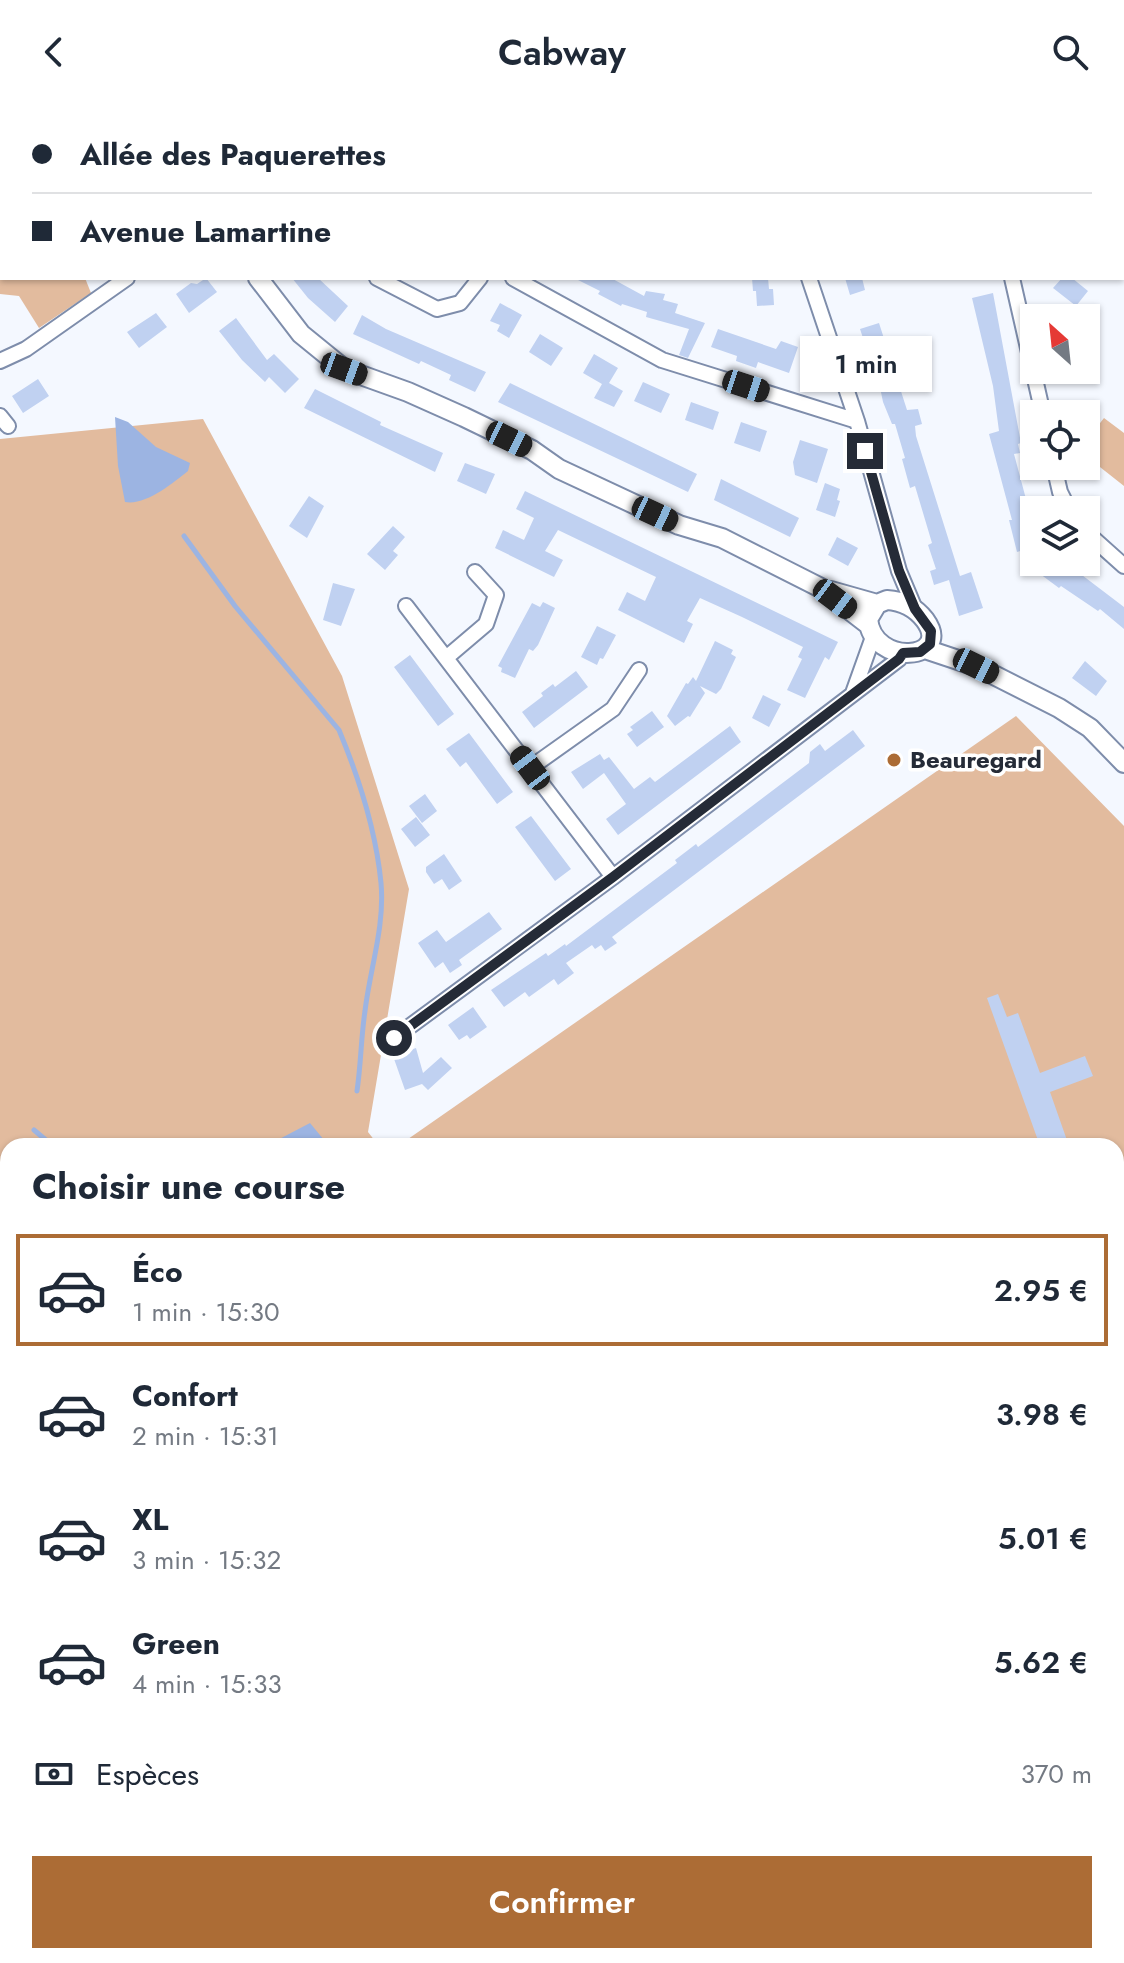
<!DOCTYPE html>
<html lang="fr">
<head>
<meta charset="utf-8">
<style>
	:root { --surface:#fff; --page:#f2f2f3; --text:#1f2937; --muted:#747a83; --line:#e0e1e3; --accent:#ac6c35 }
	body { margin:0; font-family:Jost,sans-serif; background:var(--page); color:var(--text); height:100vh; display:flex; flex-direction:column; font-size:30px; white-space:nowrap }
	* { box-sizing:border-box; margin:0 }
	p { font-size:26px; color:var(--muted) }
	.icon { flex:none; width:44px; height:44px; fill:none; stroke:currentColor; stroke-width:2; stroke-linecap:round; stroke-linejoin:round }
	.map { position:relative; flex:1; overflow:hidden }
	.details { position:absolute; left:0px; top:1034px; width:1124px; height:826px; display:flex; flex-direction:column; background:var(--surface); border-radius:24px 24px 0 0; box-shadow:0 2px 6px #0004 }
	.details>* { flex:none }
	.banner { position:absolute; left:0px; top:0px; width:1124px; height:176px; box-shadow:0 2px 6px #0004; display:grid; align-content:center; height:176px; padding:0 32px; background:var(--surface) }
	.needle { width:52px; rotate:333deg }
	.tools { position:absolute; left:1020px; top:200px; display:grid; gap:16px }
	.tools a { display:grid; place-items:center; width:80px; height:80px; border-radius:0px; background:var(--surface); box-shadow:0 2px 6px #0004; font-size:40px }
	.end { position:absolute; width:36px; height:36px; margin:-18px; border:10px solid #252b37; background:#fff; box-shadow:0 0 0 4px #fff }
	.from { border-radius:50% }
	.bubble { position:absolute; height:56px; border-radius:0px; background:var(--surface); box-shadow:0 2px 6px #0004; font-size:26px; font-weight:600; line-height:56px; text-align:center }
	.car { position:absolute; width:24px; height:48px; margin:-24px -12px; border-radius:10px; box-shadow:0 0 6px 2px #0007; background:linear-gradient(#222 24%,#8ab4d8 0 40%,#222 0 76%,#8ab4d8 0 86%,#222 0) }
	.banner b { display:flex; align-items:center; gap:28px; height:76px; font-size:30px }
	.banner b+b { border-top:2px solid var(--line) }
	.banner i { width:20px; height:20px; background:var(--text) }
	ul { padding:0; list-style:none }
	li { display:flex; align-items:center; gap:24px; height:112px; margin:0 16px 12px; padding:0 16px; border:4px solid transparent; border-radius:0px }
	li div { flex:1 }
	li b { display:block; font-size:30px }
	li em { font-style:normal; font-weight:600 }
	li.on { border-color:var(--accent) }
	li>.icon { width:72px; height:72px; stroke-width:1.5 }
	h2 { padding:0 32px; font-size:36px; line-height:96px }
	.pay { display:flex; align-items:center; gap:20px; height:88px; padding:0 32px; font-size:30px }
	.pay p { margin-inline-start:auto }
	.action { display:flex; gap:16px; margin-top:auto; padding:16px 32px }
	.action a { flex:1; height:92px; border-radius:0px; background:var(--accent); color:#fff; font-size:32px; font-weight:600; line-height:92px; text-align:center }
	header { display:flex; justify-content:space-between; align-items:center; height:104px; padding:0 32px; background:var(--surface); font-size:36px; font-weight:600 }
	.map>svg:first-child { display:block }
	.green { fill:#e2bb9e }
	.forest { fill:#e9b996 }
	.water { fill:#9cb4e2 }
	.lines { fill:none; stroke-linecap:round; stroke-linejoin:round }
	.stream { stroke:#9cb4e2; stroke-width:5 }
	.building { fill:#c0d1f1 }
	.minor-casing { stroke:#7e8dab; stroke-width:18 }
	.tertiary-casing { stroke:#7e8dab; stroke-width:22 }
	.minor { stroke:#fff; stroke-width:14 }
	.tertiary { stroke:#fff; stroke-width:18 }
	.route { stroke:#252b37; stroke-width:10 }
	.poi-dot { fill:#ac6c35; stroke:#fff; stroke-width:3 }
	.labels { text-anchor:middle; stroke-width:7; stroke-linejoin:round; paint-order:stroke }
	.poi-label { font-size:24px; font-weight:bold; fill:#252b37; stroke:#fff; text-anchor:start }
</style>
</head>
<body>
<header><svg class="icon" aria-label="back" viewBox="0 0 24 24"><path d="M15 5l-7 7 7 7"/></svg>Cabway<svg class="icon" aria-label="search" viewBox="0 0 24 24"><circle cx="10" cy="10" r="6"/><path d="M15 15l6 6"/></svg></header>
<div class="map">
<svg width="1124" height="1859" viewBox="0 0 1124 1859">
	<rect width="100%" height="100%" fill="#f4f8ff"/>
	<path class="green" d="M0 25 2 174H85L91 189 39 224 19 192 0 190Z
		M1104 314 1124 329V382L1086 352V337Z
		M203 315 342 572 409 785 368 1028 379 1042H8V1233L0 1203V335Z
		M1016 612 1124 722V1621L1121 1626 1124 1683V1859H0V1785L8 1787V1852H1116V1042H398Z"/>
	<path class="forest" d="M0 1203 8 1233V1787L0 1785Z"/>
	<path class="water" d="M115 313 128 318 156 343 190 359 188 367C173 379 145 402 125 398L118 362Z
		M310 1019 329 1042H266Z"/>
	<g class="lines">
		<path class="stream" d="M184 432 235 502 339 626C359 674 376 727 381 779 385 822 370 865 365 907 361 933 361 960 357 987
			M34 1026 53 1042"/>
	</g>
	<path class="building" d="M206 174 217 188 189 209 176 190 191 179 197 180Z
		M292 174H318L348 202 335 218 308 194Z
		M574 174H611L644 192 646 187 665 190 663 196 678 200 675 209 705 219 688 254 679 251 689 225 646 213 647 208 622 200 621 202 598 190 600 187Z
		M752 174H768L769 185H773L774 201 757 202 756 187H753Z
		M845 174H862L865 186 850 191Z
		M1062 174H1072L1088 187 1076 202 1053 184Z
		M993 189 1021 339 1018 340 1020 349 1014 350 1034 425V443L1017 448 1009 416H1012L989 330 999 327 993 282 972 194Z
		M500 199 522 211 509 234 497 227 500 221 490 217Z
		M156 209 167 223 139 244 127 228Z
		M362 211 386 225 486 268 475 288 449 276 451 271 421 257 419 260 353 230Z
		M236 214 267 256 274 250 299 275 285 289 269 273 265 278 242 256 219 227Z
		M879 219 907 306 918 305 922 320 915 322 916 332 960 472 971 468 983 504 959 512 949 476 934 481 930 467 936 465 928 441 932 439 915 382 910 384 902 355 905 354 895 320H892L883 298 874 254 870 255 860 225Z
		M718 225 776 245 781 237 798 243 789 269 758 258 756 264 736 257 737 252 711 243Z
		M540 230 563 244 551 262 529 248Z
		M594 250 618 264 609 279 623 287 614 303 594 294 602 280 583 269Z
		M38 275 49 292 23 309 12 292Z
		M643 278 670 290 661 309 634 297Z
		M510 279 697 370 688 388 498 298Z
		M315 285 381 318 380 321 443 349 435 368 304 304Z
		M691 298 719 308 713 326 685 316Z
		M741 318 767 327 760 348 734 339Z
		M800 336 828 345 817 379 795 371 793 358Z
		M465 359 495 370 486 390 457 377Z
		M721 375 799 414 790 433 714 396Z
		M825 379 840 385 837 396 840 397 835 413 816 406Z
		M525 387 838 538 829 556 825 553 805 594 787 586 802 555 798 553 803 543 742 513 700 494 687 517 693 520 684 539 618 506 627 488 645 497 656 473 558 426 545 447 563 456 554 473 495 444 503 426 524 436 534 414 516 405Z
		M309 392 324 402 307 434 289 422Z
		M393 422 405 433 393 447 398 451 385 466 367 450Z
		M837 433 858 444 848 462 828 451Z
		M1043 458H1079L1074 465 1124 503V525L1100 505 1098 507 1061 482 1059 484 1036 467Z
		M333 479 355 485 341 522 323 516Z
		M543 498 555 504 538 541 533 547 529 545 515 574 501 568 502 564 498 562 532 499 540 503Z
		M597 522 616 531 603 555 600 554 597 561 581 553Z
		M715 537 733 546 731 550 736 553 721 585 716 590 700 582 705 589 690 613 688 612 675 622 667 612 686 579 688 580 693 573 696 577Z
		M410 551 454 610 438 622 394 563Z
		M1085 557 1107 577 1096 592 1072 574Z
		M576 567 588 583 534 624 522 608 543 592 541 589 553 580 555 583Z
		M763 591 781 600 769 623 752 614Z
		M652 607 664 623 637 643 627 630 633 626 630 623Z
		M730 622 741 638 618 731 606 715 626 700 604 669 583 685 571 668 600 650 604 656 609 653 634 685 650 673 655 678Z
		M853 626 865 642 612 833 617 839 605 847 601 841 595 845 592 841 566 859 574 869 558 881 554 875 529 893 525 888 504 903 491 886 546 849 548 852 565 840 566 842 677 759 675 756 696 740 698 743 809 659 810 648 820 640 825 647Z
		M469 629 513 688 497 700 466 658 460 663 446 645Z
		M425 690 437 707 422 719 409 702Z
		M531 712 571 765 555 777 515 723Z
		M416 713 430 731 415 743 401 725Z
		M444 750 462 777 449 786 442 775 434 780 426 768V763Z
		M489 808 502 825 459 856 462 861 450 869 443 858 435 864 418 839 437 826 446 838Z
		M998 890 1007 913 1018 909 1040 969 1085 952 1093 972 1050 988 1069 1042H1040L987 894Z
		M473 903 487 923 470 935 467 931 459 936 448 921Z
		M416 944 423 969 441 953 452 964 428 986 422 980 405 986 393 952Z"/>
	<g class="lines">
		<defs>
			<path id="minor" d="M241 0 243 2
				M524 0 526 2
				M1067 0 1070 2
				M288 2 291 0
				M775 2V0
				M1122 45 1124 46
				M377 174 437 205 460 199 480 174
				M513 174 662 256 857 317
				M809 174 857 317 899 467 915 505
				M1012 174 1043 310
				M0 257 26 245 127 174
				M0 312 8 322
				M1054 362 1060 388 1069 406
				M1086 428 1124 462
				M406 502 613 773
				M446 554 486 520 496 491 475 468
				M853 589 873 533
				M530 664 613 605 639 566
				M394 934 613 773 899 555 903 549"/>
			<path id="tertiary" d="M126 0 127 2
				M258 174 301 230 344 265 408 288 464 313 532 346 559 365 679 421 722 434 821 484 869 521
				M831 487 877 500
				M887 496C903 497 915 503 925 516 954 556 873 564 868 515L877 500Z
				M925 545 976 562 1059 604 1090 624 1124 659"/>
		</defs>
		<use href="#minor" class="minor-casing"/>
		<use href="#tertiary" class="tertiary-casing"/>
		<use href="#minor" class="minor"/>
		<use href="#tertiary" class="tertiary"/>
	</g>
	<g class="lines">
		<path class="route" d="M394 934 613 773 899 555 903 549 920 548 930 540 931 527 915 505 899 467 865 347"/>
	</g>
	<circle class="poi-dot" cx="894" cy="656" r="8"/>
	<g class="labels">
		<g class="poi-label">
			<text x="910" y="664">Beauregard</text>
		</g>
	</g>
</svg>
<div class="tools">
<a><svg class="needle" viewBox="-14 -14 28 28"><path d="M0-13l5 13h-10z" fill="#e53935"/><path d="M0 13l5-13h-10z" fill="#747a83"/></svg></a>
<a><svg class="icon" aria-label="locate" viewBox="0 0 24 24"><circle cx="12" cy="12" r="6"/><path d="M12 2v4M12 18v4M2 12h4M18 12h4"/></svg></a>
<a><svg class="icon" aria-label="layers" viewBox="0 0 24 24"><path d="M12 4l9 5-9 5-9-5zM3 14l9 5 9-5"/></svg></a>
</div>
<i class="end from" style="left:394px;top:934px"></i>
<i class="end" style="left:865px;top:347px"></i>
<div class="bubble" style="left:800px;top:232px;width:132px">1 min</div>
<i class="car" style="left:344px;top:265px;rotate:110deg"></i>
<i class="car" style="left:746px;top:282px;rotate:108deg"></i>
<i class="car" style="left:509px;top:335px;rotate:116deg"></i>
<i class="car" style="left:655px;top:410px;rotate:115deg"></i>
<i class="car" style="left:835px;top:495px;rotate:127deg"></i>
<i class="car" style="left:976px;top:562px;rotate:116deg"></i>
<i class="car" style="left:530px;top:664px;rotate:323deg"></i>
<div class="banner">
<b><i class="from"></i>Allée des Paquerettes</b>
<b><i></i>Avenue Lamartine</b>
</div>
<section class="details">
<h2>Choisir une course</h2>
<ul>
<li class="on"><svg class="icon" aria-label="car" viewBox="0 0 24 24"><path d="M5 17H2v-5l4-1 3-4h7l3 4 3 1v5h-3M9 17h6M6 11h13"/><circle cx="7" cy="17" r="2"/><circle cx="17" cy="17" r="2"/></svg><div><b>Éco</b><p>1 min · 15:30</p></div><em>2.95 €</em></li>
<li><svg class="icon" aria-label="car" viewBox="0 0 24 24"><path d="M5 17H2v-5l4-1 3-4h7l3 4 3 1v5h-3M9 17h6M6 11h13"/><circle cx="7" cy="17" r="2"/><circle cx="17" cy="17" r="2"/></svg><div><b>Confort</b><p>2 min · 15:31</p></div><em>3.98 €</em></li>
<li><svg class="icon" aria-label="car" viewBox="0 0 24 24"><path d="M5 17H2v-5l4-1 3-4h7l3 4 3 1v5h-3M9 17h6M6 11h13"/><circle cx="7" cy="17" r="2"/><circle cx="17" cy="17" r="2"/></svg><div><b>XL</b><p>3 min · 15:32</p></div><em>5.01 €</em></li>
<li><svg class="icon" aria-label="car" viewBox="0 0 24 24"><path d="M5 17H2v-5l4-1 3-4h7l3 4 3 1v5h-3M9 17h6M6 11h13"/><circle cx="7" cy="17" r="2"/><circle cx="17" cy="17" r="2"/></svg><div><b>Green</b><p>4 min · 15:33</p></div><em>5.62 €</em></li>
</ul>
<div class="pay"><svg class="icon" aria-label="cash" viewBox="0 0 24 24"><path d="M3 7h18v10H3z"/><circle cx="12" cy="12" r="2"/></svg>Espèces<p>370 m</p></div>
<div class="action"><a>Confirmer</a></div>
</section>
</div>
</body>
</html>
